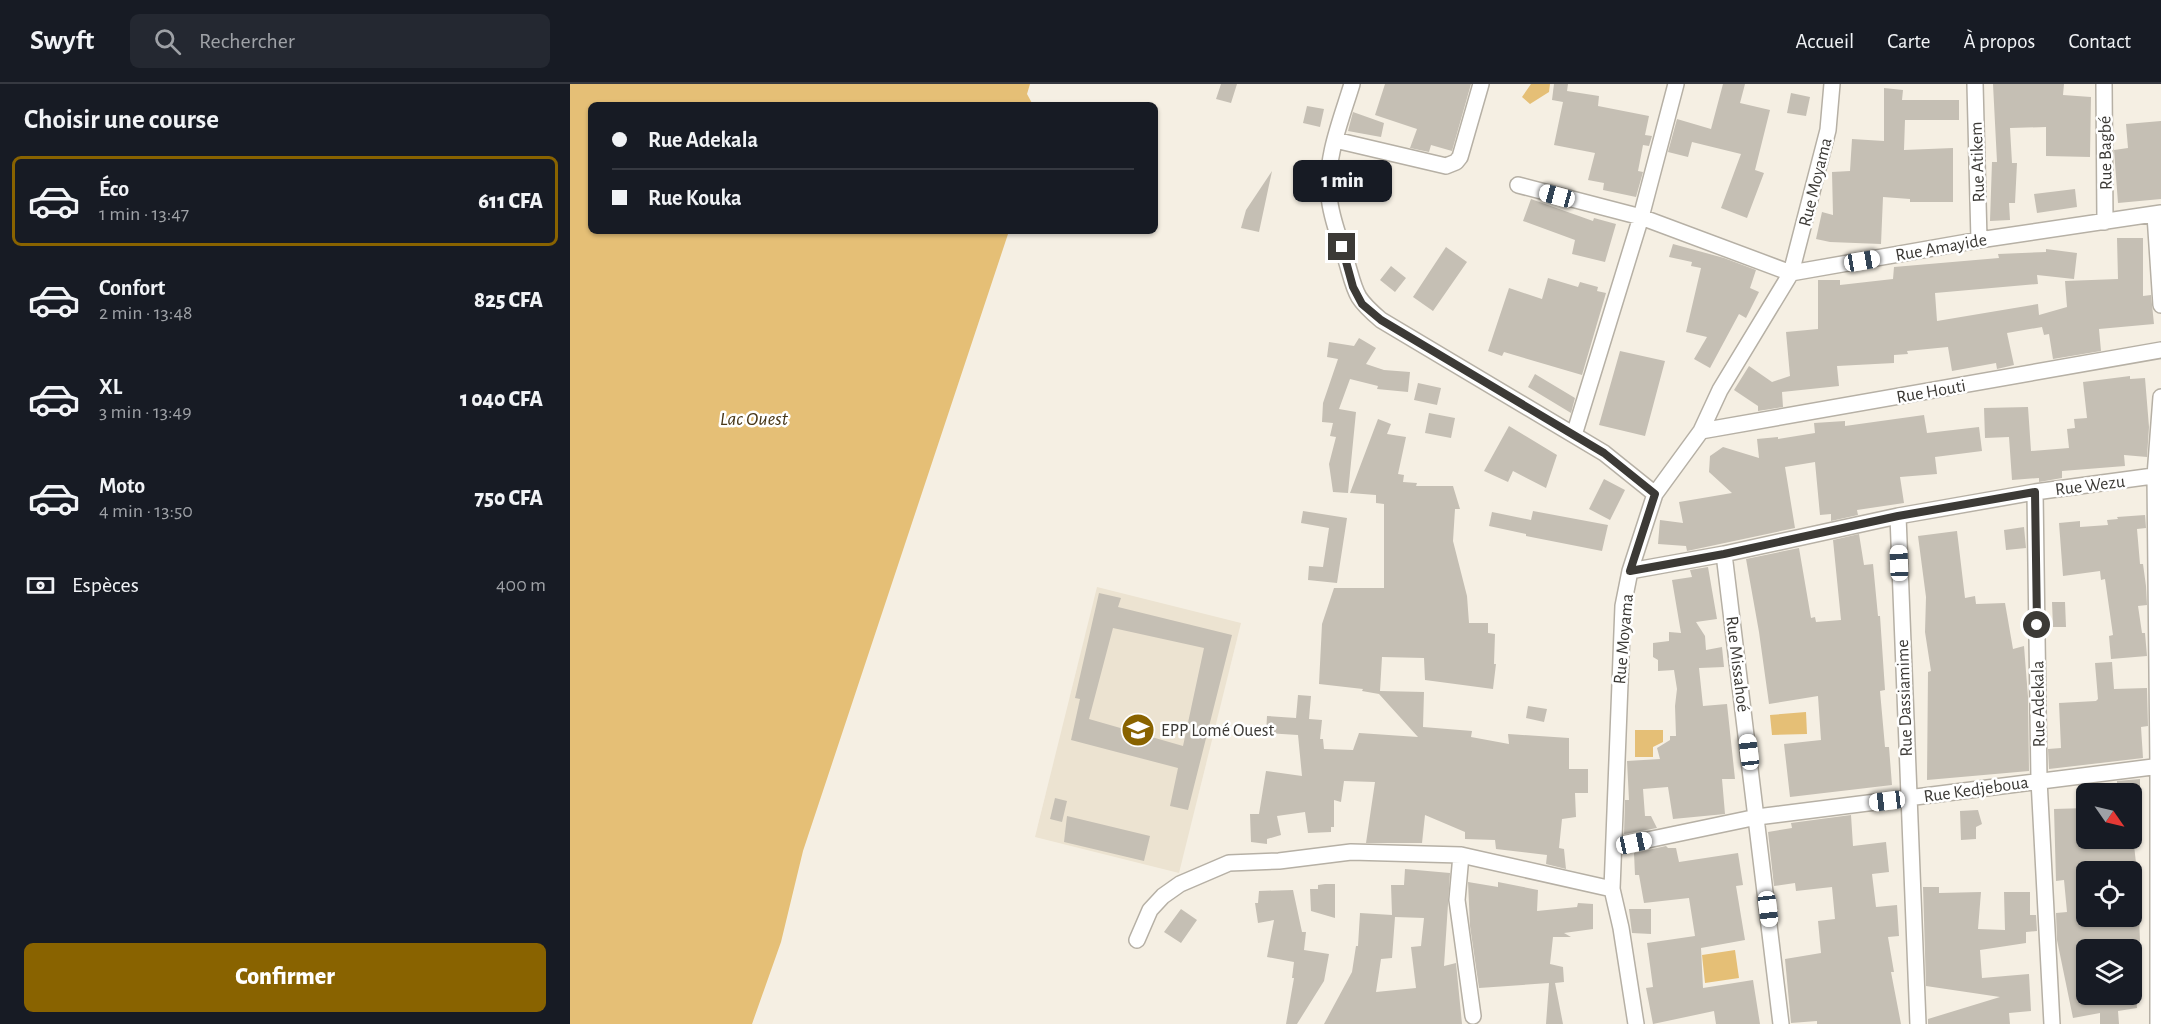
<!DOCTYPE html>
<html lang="fr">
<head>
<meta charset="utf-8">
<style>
	:root { --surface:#171b24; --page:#242831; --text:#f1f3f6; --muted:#9ea1a6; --line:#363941; --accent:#896300 }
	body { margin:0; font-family:"Alegreya Sans",sans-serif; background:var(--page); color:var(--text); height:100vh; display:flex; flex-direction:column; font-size:22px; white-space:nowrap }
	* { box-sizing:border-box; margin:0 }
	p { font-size:20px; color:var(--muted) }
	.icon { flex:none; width:33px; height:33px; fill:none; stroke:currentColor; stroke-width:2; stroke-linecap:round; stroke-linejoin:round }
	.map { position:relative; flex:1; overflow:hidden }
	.drawer { display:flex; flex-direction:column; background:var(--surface); width:570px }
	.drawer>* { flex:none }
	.hud { position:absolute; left:18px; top:18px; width:570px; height:132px; border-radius:9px; box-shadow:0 2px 4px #0004; display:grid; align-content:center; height:132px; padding:0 24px; background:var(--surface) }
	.needle { width:39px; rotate:124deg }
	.controls { position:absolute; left:1506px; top:699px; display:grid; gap:12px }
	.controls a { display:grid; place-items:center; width:66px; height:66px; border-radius:9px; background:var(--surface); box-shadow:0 2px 4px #0004; font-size:30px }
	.end { position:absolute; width:27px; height:27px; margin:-14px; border:8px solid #3c3a36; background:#fff; box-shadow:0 0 0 3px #fff }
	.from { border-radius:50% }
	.bubble { position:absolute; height:42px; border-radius:9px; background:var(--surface); box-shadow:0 2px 4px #0004; font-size:20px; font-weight:800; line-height:42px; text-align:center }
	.car { position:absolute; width:18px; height:36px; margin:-18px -9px; border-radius:8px; box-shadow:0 0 4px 2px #0007; background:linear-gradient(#fff 24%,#345 0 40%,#fff 0 76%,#345 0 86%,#fff 0) }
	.hud b { display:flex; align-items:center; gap:21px; height:57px; font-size:22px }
	.hud b+b { border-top:2px solid var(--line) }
	.hud i { width:15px; height:15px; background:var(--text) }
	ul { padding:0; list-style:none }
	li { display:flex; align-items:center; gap:18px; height:90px; margin:0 12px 9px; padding:0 12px; border:3px solid transparent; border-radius:9px }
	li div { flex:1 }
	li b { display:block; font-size:22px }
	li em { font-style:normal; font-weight:800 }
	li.selected { border-color:var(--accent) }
	li>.icon { width:54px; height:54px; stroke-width:1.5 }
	h2 { padding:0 24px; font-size:27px; line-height:72px }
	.pay { display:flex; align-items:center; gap:15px; height:66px; padding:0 24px; font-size:22px }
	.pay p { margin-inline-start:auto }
	.cta { display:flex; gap:12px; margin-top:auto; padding:12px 24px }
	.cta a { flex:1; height:69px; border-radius:9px; background:var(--accent); color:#fff; font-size:24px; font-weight:800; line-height:69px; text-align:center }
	header { display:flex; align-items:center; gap:36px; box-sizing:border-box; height:84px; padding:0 30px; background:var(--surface); border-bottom:2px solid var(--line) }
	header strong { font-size:28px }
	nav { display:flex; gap:33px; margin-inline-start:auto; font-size:21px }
	.search { width:420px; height:54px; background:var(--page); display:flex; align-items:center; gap:15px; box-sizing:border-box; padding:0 21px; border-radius:9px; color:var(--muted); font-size:22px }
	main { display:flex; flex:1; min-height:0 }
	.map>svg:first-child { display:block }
	.built { fill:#ece3d1 }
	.water { fill:#e5bf76 }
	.building { fill:#c5bfb4; fill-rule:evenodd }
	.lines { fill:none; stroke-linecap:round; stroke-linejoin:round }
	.minor-casing { stroke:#b6b0a5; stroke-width:18 }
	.minor { stroke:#fff; stroke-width:15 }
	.route { stroke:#3c3a36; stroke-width:8 }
	.labels { text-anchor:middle; stroke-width:5; stroke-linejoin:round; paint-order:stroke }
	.street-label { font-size:18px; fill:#3c3a36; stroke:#fff }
	.poi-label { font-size:18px; fill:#3c3a36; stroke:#fff; text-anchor:start }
	.water-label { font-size:20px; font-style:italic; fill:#483718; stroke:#fff }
</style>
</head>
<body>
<header>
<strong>Swyft</strong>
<div class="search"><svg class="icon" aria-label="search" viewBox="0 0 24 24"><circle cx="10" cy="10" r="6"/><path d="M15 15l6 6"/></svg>Rechercher</div>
<nav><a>Accueil</a><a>Carte</a><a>À propos</a><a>Contact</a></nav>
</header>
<main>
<section class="drawer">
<h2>Choisir une course</h2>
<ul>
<li class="selected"><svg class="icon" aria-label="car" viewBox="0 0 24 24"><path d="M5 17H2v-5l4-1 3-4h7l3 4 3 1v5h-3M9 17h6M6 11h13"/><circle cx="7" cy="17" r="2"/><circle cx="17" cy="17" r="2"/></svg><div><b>Éco</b><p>1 min · 13:47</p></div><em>611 CFA</em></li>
<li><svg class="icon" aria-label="car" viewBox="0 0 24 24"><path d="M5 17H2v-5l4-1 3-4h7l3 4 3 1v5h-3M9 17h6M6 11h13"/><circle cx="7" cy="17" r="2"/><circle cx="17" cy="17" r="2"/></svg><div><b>Confort</b><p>2 min · 13:48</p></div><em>825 CFA</em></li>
<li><svg class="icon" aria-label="car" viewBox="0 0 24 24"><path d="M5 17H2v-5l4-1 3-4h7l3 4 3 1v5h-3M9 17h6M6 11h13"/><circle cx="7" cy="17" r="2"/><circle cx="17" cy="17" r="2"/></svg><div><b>XL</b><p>3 min · 13:49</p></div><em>1 040 CFA</em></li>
<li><svg class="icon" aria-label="car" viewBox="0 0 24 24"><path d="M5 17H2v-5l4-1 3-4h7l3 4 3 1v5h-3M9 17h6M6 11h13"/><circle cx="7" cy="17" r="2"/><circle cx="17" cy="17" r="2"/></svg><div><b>Moto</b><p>4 min · 13:50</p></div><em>750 CFA</em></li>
</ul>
<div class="pay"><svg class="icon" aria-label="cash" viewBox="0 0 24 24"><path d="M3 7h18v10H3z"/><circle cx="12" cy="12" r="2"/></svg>Espèces<p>400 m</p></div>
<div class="cta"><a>Confirmer</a></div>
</section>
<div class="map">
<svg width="1591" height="940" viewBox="0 0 1591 940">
	<rect width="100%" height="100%" fill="#f5efe3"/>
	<path class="built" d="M527 503 671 539 609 789 465 753Z"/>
	<path class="water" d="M0 0H460L457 10 463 21H21V147H439L233 767 211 858 182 940H0Z
		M961 0H980L979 8 960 20 952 13Z
		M1236 628 1237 650 1202 651 1200 631Z
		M1065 646H1093V658L1083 663V673H1065Z
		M1165 866 1169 894 1135 899 1132 871Z"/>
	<path class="building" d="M651 0H667L661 19 646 15Z
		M815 0H901L882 67 861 61 859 68 840 64 847 45 805 31Z
		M984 0H998L997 7 1029 12 1028 22 1079 32 1075 51 1082 52 1079 62 1073 61 1068 87 1073 88 1066 113 1033 106 1034 99 1018 96 1025 69 984 61 993 18 982 16Z
		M1153 0H1175L1170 19 1200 26 1185 86 1194 89 1177 134 1151 124 1171 70 1122 58 1118 73 1098 68 1107 35 1141 45Z
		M1423 0H1494L1493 11 1521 13 1520 73 1476 72V43L1440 44 1442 79H1447L1445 119H1439L1440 136 1420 137 1422 78H1427Z
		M1314 4 1333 6 1332 16H1389V36H1335L1334 66 1383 64V118H1340V115L1313 113 1311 160 1260 158 1246 155 1252 128 1263 131 1262 88 1280 87 1282 55 1314 57Z
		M1221 9 1240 13 1236 32 1217 29Z
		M737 22 754 25 750 43 733 39Z
		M783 28 814 39 811 53 778 47Z
		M1591 37V115L1548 119 1544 66 1558 64 1556 40Z
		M702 87 689 148 671 144 676 126Z
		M1505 105 1507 123 1467 129 1464 110Z
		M961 115 1023 137 1024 134 1046 140 1035 178 1002 170 1005 156 953 137Z
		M1547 154H1573V212L1581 211 1584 240 1529 245 1531 267 1483 275 1479 250 1474 251 1472 243 1437 249 1444 281 1427 285 1426 279 1382 287 1378 263 1337 267 1338 270 1324 271V279L1267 282 1269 302 1212 308 1213 323 1188 327V322L1164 306 1179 282 1202 298 1220 292 1216 248 1248 245V196H1270V201L1323 195 1324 183 1429 174 1428 170 1476 168V165L1507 169 1504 195 1467 191 1468 200 1365 209 1367 237 1468 220 1469 231 1497 223 1495 197 1548 195Z
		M1103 160 1154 174 1186 186 1180 204 1189 208 1176 234 1169 230 1140 284 1124 275 1137 253 1116 248 1131 184 1121 182 1122 178 1099 173Z
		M876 163 897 178 863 227 843 213Z
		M821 182 836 194 825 208 810 196Z
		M978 194 1008 203 1010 198 1028 203 1027 207 1036 209 1012 291 934 268 932 272 918 267 939 204 972 215Z
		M789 254 806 264 796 280 814 286 840 288 838 308 807 305 808 302 780 295 769 325 786 328 778 409 763 408 759 380 766 353 760 352 763 339 752 338 753 319 768 275 757 273 759 258 784 262Z
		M1050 267 1095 277 1075 352 1029 341Z
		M965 290 1005 314 1001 329 958 303Z
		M1560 292V295L1575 294 1579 343 1577 373 1554 371 1555 382 1492 387V394L1469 398V394L1442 396 1439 353 1415 354 1414 324 1458 323 1461 367 1499 364 1497 345 1505 344 1504 335 1517 334 1513 298Z
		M848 299 871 304 867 321 844 316Z
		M859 329 885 334 881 354 855 349Z
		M1354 331 1357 349 1409 343 1412 367 1365 373 1367 390 1330 393 1334 419 1287 426 1288 431 1261 437V430L1250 431 1245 378 1215 383 1225 444 1117 467 1116 462 1088 460 1090 436 1113 439 1109 418 1162 409 1139 388 1140 372 1153 363 1189 374 1187 355 1208 353V355L1245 349 1244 339 1275 337V342Z
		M808 335 821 340 817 350 836 353 828 390 834 391 833 398 847 399 846 402H883L890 425H885L883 457 897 512 899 539H918V549L925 550 924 580H926L923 605 855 596 854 574 812 573 810 607 854 608 853 643 902 647 901 653 939 660 938 650 999 654V685H1018V709H1005L1006 733 992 735 989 764 994 765 996 785 976 780 977 771 926 765 925 756 895 755V748L855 731 852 759H796L805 698 774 697 771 718 764 716V743H761V748L738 749 735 728 707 732 711 751 697 755V760L681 758 680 730H689L696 687 732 692 728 651 696 649 697 632 726 634 728 611 741 612 739 635 752 636 750 655H753L754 665 783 666 789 649 848 653 809 610 792 607 793 605 749 600 752 540 764 504H814V420L806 419V411L780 409Z
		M939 342 987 371 976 404 943 387 938 398 914 387Z
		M1034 395 1055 406 1040 436 1019 425Z
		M733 427 777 434 767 499 738 496 739 482 753 483 759 444 731 439Z
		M963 427 1038 441 1032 467 956 452V450L919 442 922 428 961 436Z
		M1575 431 1576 444 1567 445 1570 480H1573L1576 502 1577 521 1568 522 1572 549H1575L1577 572 1541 575 1539 552 1543 551 1535 495 1531 496 1530 487 1493 492 1489 439 1510 437V443L1538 441 1537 436 1548 435 1547 433Z
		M1454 443 1456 464 1436 466 1434 446Z
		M1387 447 1395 514 1405 512 1406 520 1435 519 1443 565 1454 562 1458 613 1459 687 1357 696 1358 588 1361 587 1355 548 1356 513 1348 452Z
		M1289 450 1294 481 1303 480 1308 532H1310L1315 606 1310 607 1315 663H1319L1322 701 1220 713 1214 660 1251 656 1248 612 1199 620 1189 548 1176 475 1229 464 1241 534 1245 533 1246 538 1271 536 1263 456Z
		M1138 483 1147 535 1126 538 1135 552 1136 566 1152 563 1154 583 1129 584 1133 622 1157 620 1165 695H1152L1155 730 1103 735 1098 703 1073 705 1075 732H1081L1087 744 1054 750 1055 716H1059L1057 677 1090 675 1087 664 1100 656V652H1106L1105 622 1107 605 1104 586 1088 587V576L1083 573V559L1099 557V548L1111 549 1102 496 1122 493 1120 486Z
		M529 509 551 514 548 523 662 551 618 726 600 722 608 684 501 656 510 615 505 614ZM543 544 634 564 613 662 519 635Z
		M1482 518H1495L1496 543H1483Z
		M1542 578 1544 605 1577 604 1578 642 1571 643 1573 674 1479 685 1478 665 1491 664 1489 619 1526 617 1528 615 1525 579Z
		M958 622 977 625 974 638 956 634Z
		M1570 695V710H1547V697Z
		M485 714 497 717 492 738 480 735Z
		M1516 724V754H1527V765L1564 761 1567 788H1516V832H1569L1570 857H1560V866H1516V910H1566L1567 924 1548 927 1549 940H1530V929L1503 934 1487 856 1486 829 1497 828 1494 796 1486 797 1484 725Z
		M1408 726 1412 740 1406 743V755L1391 756 1390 727Z
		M1281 731 1283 762 1316 758 1319 788 1302 790 1306 823 1327 821 1329 852 1318 853 1324 888H1321L1331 940H1247V937L1221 939 1215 875 1251 869 1248 837 1265 835 1262 803 1226 807 1225 799 1204 802 1198 748 1222 744 1221 739Z
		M497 732 580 752 574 777 494 758Z
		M1096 762 1098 764H1106L1109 778 1168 769 1173 801 1166 802 1175 856 1131 864 1133 904 1183 896 1190 940H1146L1144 927 1083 940 1076 904 1083 903 1077 859 1125 852 1119 814 1074 819 1069 791H1065L1064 769Z
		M835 785 880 789 874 882 886 879 892 940H754L782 888 786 862H788L790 829 822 831 821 801H834ZM825 833 854 834 851 862 841 863 846 904 806 908 811 875 822 874Z
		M898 798 928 803V798L968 806 967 827 1007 823 1008 819 1023 820V845L994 849 1001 853H983L980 880 993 883 994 898 985 899 993 940H976L979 899 909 904 900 842Z
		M755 800H765V834L741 827 740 805H748V801Z
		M1353 803H1369V809L1411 808 1408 845 1435 846 1434 808H1460V831H1466L1467 847 1456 848V859L1410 866 1412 894 1459 890 1461 927 1439 929 1440 940H1358V935L1430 913 1356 902Z
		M723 806 732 848H736L734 866 759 870 754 897 727 940H716L724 894H722L724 878 697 873 704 836 688 839 685 819H688L689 807Z
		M611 825 627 836 611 859 594 848Z
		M1059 825H1081V850L1062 849Z"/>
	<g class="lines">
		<defs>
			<path id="minor" d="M782 0C771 36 755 74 759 112 761 136 771 157 777 179 786 210 785 214 811 236L1034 369 1085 410
				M1405 0 1409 156
				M1534 0 1535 138
				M765 56 876 82 886 78 890 73 911 0
				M948 101 1071 133 1221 189 1409 156 1591 129
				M1585 131 1591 221
				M1131 347 1591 266
				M1004 351 1071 133 1106 0
				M1465 408 1469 696 1482 940
				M1328 432 1348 940
				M1154 470 1211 940
				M1060 487 1154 470 1328 432 1465 408 1591 391
				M1044 763 1187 733 1591 682
				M891 771 887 816 903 932
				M567 856 580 826 593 812 610 800 659 779 709 777 781 768 891 771 1042 805
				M1066 940 1051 844 1042 805 1053 522 1060 487 1085 410 1131 347 1150 306 1221 189 1258 46 1262 0
				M1588 940V683L1585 392 1591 313"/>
		</defs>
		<use href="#minor" class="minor-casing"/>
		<use href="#minor" class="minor"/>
	</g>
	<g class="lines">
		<path class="route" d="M772 163 783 203 792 220 811 236 1034 369 1085 410 1060 487 1154 470 1328 432 1465 408 1467 541"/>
	</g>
	<defs>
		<symbol id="school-disc" viewBox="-11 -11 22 22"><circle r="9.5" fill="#896300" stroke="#fff"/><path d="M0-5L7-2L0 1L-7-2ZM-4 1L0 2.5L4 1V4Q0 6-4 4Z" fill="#fff"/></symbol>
	</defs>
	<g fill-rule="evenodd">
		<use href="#school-disc" x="549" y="627" width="38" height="38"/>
	</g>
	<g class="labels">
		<g class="street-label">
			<text transform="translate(1535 69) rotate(-91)" y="6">Rue Bagbé</text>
			<text transform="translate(1407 78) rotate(-92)" y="6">Rue Atikem</text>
			<text transform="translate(1245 98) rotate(-76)" y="6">Rue Moyama</text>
			<text transform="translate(1371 163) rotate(-10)" y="6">Rue Amayide</text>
			<text transform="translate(1361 307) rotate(-10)" y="6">Rue Houti</text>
			<text transform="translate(1520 401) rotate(-7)" y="6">Rue Wezu</text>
			<text transform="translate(1053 555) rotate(-85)" y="6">Rue Moyama</text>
			<text transform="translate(1168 580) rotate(83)" y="6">Rue Missahoé</text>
			<text transform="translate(1334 614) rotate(-92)" y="6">Rue Dassiamime</text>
			<text transform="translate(1468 620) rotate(-91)" y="6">Rue Adekala</text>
			<text transform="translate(1406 705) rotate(-8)" y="6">Rue Kedjeboua</text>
		</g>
		<g class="poi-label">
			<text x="591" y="652">EPP Lomé Ouest</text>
		</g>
		<g class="water-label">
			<text x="184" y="341">Lac Ouest</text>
		</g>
	</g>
</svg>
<div class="controls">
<a><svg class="needle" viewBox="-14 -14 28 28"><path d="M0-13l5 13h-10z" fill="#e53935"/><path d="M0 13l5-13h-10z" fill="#9ea1a6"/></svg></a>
<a><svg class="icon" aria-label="locate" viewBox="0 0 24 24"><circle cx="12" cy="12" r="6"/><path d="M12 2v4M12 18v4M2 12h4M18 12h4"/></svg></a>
<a><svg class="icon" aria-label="layers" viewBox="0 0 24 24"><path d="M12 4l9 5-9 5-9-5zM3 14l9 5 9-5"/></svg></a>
</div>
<i class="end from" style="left:1467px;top:541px"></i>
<i class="end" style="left:772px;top:163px"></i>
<div class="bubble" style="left:723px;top:76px;width:99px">1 min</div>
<i class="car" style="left:987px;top:112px;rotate:285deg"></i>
<i class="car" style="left:1292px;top:177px;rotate:80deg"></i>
<i class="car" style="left:1329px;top:479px;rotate:358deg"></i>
<i class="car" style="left:1179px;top:668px;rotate:353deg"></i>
<i class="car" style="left:1317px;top:717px;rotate:263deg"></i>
<i class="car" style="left:1064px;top:759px;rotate:78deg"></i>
<i class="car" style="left:1198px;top:825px;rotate:173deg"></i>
<div class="hud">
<b><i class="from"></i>Rue Adekala</b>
<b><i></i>Rue Kouka</b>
</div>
</div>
</main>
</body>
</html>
